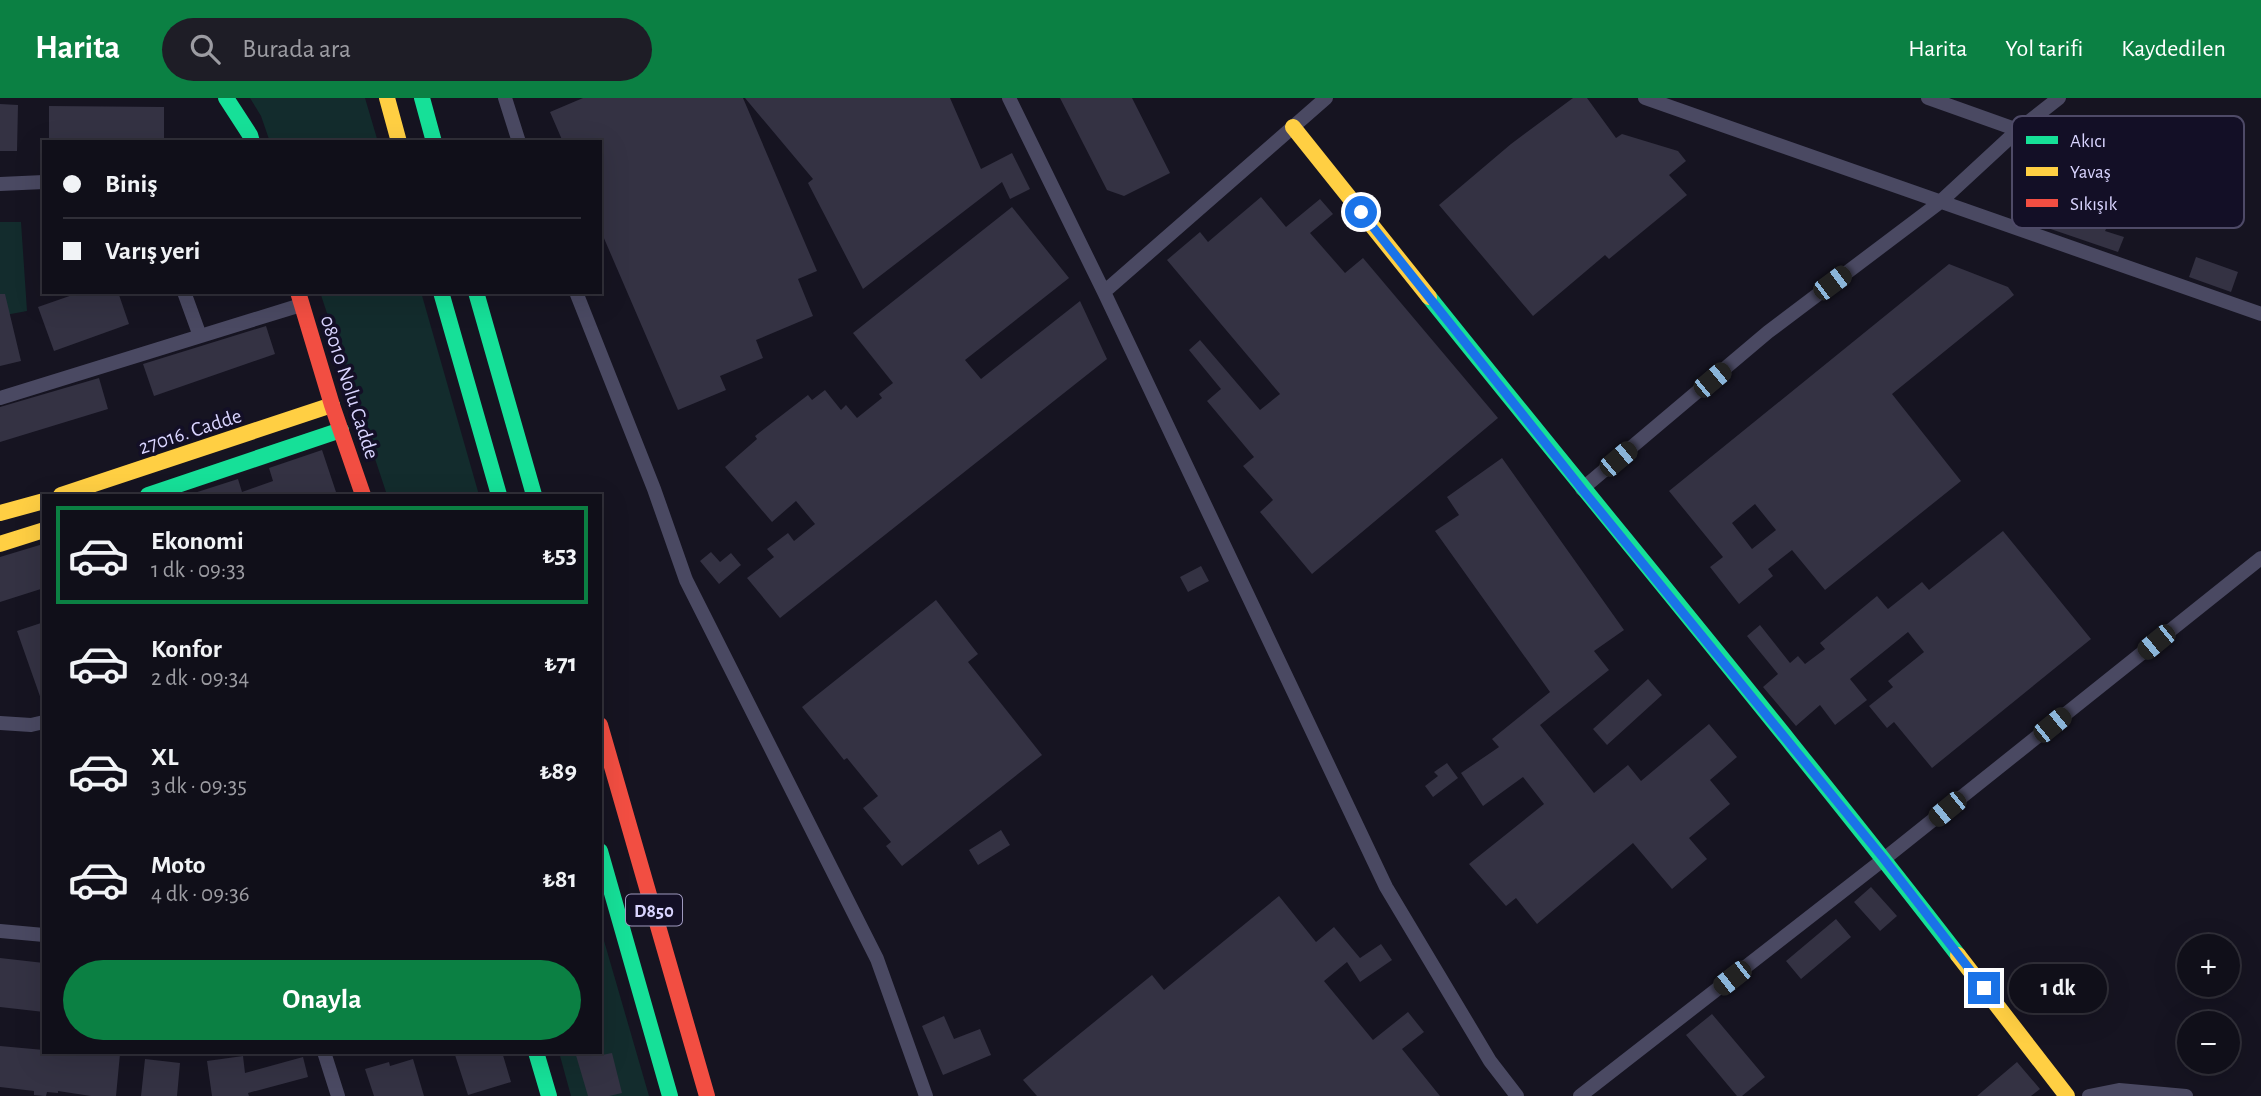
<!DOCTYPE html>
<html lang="tr">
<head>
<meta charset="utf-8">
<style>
	:root { --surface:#100f19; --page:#1e1d26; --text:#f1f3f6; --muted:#9c9ca2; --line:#302f38; --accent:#0b8043 }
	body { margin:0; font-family:"Alegreya Sans",sans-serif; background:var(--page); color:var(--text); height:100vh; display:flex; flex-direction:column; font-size:26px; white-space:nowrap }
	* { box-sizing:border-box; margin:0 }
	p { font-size:23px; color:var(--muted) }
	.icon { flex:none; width:38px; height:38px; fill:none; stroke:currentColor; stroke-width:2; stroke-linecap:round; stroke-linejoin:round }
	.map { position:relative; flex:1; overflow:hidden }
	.side { position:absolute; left:42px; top:396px; width:560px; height:560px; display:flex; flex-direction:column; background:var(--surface); border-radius:0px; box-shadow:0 7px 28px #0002,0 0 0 2px var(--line) }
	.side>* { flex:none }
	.banner { position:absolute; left:42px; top:42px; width:560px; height:154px; border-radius:0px; box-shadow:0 7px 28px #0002,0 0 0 2px var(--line); display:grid; align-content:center; height:154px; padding:0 21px; background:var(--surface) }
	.buttons { position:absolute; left:2177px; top:836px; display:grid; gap:14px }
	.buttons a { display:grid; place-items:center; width:63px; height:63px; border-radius:50%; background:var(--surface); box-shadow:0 7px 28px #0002,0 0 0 2px var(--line); font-size:35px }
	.end { position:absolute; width:32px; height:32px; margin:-16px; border:9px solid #1a73e8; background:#fff; box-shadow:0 0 0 4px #fff }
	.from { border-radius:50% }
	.bubble { position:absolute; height:49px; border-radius:24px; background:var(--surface); box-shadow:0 7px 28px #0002,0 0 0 2px var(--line); font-size:23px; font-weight:700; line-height:49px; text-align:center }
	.car { position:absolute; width:21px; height:42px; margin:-21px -10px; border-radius:9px; box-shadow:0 0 5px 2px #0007; background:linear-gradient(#222 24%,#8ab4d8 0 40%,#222 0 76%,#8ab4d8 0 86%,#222 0) }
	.banner b { display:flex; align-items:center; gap:24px; height:66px; font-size:26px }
	.banner b+b { border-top:2px solid var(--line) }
	.banner i { width:18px; height:18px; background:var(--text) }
	ul { padding:12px 0 0; list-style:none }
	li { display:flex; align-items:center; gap:21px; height:98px; margin:0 14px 10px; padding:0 7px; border:4px solid transparent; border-radius:0px }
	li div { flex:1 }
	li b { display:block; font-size:26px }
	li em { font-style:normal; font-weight:700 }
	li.active { border-color:var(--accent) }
	li>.icon { width:63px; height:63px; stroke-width:1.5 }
	.action { display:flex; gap:14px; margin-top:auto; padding:14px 21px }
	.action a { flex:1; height:80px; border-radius:42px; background:var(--accent); color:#fff; font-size:28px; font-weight:700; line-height:80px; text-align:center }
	header { display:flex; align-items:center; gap:42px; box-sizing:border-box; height:98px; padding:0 35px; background:var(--accent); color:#fff }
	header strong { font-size:33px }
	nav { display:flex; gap:38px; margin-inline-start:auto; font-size:24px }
	.search { width:490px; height:63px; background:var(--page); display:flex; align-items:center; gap:18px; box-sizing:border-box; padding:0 24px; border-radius:38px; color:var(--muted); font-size:26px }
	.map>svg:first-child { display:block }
	.green { fill:#132c2d }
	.building { fill:#343243; fill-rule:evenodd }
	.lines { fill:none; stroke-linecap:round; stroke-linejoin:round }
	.street { stroke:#4a4962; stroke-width:14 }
	.fast { stroke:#16e098; stroke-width:16 }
	.slow { stroke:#ffcf43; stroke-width:16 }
	.jam { stroke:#f24e42; stroke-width:16 }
	.route { stroke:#1a73e8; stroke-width:9 }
	.labels { text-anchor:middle; stroke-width:7; stroke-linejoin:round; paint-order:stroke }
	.shield { fill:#130f26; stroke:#9e99be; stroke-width:2 }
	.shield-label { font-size:19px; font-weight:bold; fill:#d9d4ff }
	.street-label { font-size:21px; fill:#d9d4ff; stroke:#130f26 }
	.key { fill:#130f26; stroke:#4e4a67; stroke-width:2 }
	.key-label { font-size:19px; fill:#d9d4ff }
</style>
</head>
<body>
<header>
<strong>Harita</strong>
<div class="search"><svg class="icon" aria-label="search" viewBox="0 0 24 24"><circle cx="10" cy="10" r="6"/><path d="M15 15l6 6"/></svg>Burada ara</div>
<nav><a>Harita</a><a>Yol tarifi</a><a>Kaydedilen</a></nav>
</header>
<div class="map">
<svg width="2261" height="998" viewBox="0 0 2261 998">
	<rect width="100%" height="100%" fill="#161421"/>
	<path class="green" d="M250 0H365L378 44H270L261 18Z
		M0 124H21L27 213 0 218Z
		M320 194H421L479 397H387Z
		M600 829 649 998H571L559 954H600Z"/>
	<path class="building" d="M583 0H743L817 173 798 181 813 218 756 242 763 260 720 278 726 292 678 312 600 131V44H563L550 14Z
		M745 0H950L981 71 1012 55 1030 91 1010 101 1002 84 863 191 808 85 813 81Z
		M1060 0H1132L1170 75 1124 98 1107 92Z
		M1573 0H1587L1616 40 1622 36 1678 53 1686 63 1669 77 1687 97 1609 161 1605 157 1533 218 1439 107 1511 46Z
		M0 6 18 7 17 53H0Z
		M49 8 164 9V44H49Z
		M1261 99 1286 129 1320 101 1333 116 1310 135 1345 175 1363 160 1498 320 1312 476 1260 414 1273 402 1243 368 1254 359 1207 303 1221 291 1189 252 1200 242 1260 312 1280 296 1167 162 1200 134 1208 144Z
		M2043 106 2107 129 2105 133 2124 139 2118 154 2036 126Z
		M1012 109 1069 180 965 262 981 281 1080 203 1107 261 780 520 747 480 774 459 767 451 788 435 794 443 815 426 796 403 772 424 725 369 757 341 755 338 808 297 812 302 825 292 841 312 846 307 857 320 882 300 879 296 893 285 853 235Z
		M2196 159 2238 174 2231 194 2189 179Z
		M1949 166 2008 189 2014 197 1892 296 1961 383 1825 492 1792 452 1768 471 1773 478 1739 506 1710 469 1723 459 1669 393ZM1755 406 1776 432 1752 451 1732 425Z
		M81 194H118L129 226 54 253 38 209Z
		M0 196H5L21 263 0 268Z
		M266 228 275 256 154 298 143 266Z
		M99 280 108 311 0 344V309Z
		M322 352 337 397H188L238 381 242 394 273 383 269 370Z
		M1502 360 1624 532 1594 553 1609 572 1540 627 1594 695 1628 667 1641 683 1709 626 1737 659 1710 682 1730 706 1689 740 1707 761 1672 791 1633 745 1537 826 1516 800 1506 808 1469 766 1544 706 1523 679 1483 708 1461 675 1499 649 1492 641 1550 594 1435 433 1459 417 1447 399Z
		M2003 433 2091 541 1932 670 1894 624 1887 630 1869 608 1893 589 1888 583 1924 554 1908 534 1850 581 1867 602 1835 627 1820 607 1796 628 1763 589 1778 576 1747 538 1760 527 1790 565 1798 558 1805 566 1825 551 1820 545 1877 498 1888 511 1922 484 1929 492Z
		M43 446 44 490 0 504V459Z
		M711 454 720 464 731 455 741 467 719 486 700 463Z
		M1201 468 1209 483 1188 494 1180 479Z
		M936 502 978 556 968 564 1042 657 902 768 886 748 891 744 863 710 878 698 847 660 844 662 802 609Z
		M44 524V604H42L17 533Z
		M1648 581 1662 597 1607 647 1593 631Z
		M1447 665 1458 680 1433 699 1425 688 1438 678 1434 674Z
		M1001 732 1010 747 978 767 969 752Z
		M1871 789 1897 818 1880 833 1854 804Z
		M1279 798 1316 844 1334 829 1360 860 1381 846 1392 862 1360 884 1347 864 1324 883 1373 942 1408 914 1424 934 1402 951 1440 998H1037L1023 982 1152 877 1164 892Z
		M1836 821 1851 839 1801 881 1786 863Z
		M0 860 44 865V914L0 909Z
		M1712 916 1765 979 1742 998H1737L1686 937Z
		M944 918 954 941 980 931 991 957 943 977 922 928Z
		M0 948 44 952V954L120 956 116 998H91L58 993V995L47 994 46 998H44L34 997V993L0 989Z
		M465 954H502L511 984 468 997 455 957Z
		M575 954H601L602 957 612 955 622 995 609 998H588Z
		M243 958 245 975 303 959 308 979 248 995 249 998H212L207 963Z
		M145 961 180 965 177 998H141Z
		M413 961 424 998H374L365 971 389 964 390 968Z
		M2017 964 2040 991 2031 998H1977Z"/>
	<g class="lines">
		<path class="street" d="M505 0 519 44
			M1009 0 1104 194 1386 789 1490 963 1517 998
			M1645 0 2261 216
			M1928 0 2018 32
			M0 86 44 84
			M184 194 200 238
			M576 194 654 391 686 482 877 861 926 998
			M1104 194 1326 0
			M0 300 301 207
			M1582 391 1768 234 1939 105 2018 32 2059 0
			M0 625 31 627 44 624
			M0 833 44 837
			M324 954 338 998
			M1580 998 1884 761 2261 460
			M2089 998 2119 992 2186 998"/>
		<path class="fast" d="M226 0 250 37 252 44
			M422 0 434 44
			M441 194 499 397
			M476 194 534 397
			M1429 199C1605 419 1786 634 1958 857
			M148 397 341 332
			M600 753 670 998
			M536 954 549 998"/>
		<path class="slow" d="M387 0 399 44
			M1293 29 1429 199
			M61 397 332 307
			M0 415 44 403
			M0 446 44 432
			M1958 857 2067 998"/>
		<path class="jam" d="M298 194 332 307 363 397
			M600 627 707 998"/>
	</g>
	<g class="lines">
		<path class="route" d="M1361 114 1582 391 1884 761 1984 890"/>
	</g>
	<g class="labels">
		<rect class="shield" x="626" y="796.5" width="56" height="31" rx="5"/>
		<g class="shield-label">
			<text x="654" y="819">D850</text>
		</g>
		<g class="street-label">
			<text transform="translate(350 289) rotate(72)" y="7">08010 Nolu Cadde</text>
			<text transform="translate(190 333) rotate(-18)" y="7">27016. Cadde</text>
		</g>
	</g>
	<rect x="2012" y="18" width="232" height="112" rx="10" class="key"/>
	<rect x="2026" y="38" width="32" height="8" fill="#16e098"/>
	<rect x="2026" y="69" width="32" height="9" fill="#ffcf43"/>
	<rect x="2026" y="101" width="32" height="8" fill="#f24e42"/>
	<g class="key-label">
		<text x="2070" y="49">Akıcı</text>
		<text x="2070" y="80">Yavaş</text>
		<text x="2070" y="112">Sıkışık</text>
	</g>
</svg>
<div class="buttons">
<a>+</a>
<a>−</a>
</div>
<i class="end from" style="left:1361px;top:114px"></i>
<i class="end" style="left:1984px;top:890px"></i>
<div class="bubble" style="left:2009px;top:866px;width:98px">1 dk</div>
<i class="car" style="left:1832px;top:185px;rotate:53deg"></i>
<i class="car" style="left:1712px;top:282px;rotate:50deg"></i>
<i class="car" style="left:1618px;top:361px;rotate:50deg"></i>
<i class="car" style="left:2156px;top:544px;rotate:231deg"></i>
<i class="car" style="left:2052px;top:627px;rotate:51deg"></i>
<i class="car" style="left:1947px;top:711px;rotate:231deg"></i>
<i class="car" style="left:1732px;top:880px;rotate:232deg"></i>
<div class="banner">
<b><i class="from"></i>Biniş</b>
<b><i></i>Varış yeri</b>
</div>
<section class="side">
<ul>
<li class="active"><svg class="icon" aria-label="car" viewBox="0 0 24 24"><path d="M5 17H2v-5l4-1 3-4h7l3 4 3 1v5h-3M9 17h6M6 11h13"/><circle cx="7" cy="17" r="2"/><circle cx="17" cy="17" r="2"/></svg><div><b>Ekonomi</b><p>1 dk · 09:33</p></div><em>₺53</em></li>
<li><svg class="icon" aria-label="car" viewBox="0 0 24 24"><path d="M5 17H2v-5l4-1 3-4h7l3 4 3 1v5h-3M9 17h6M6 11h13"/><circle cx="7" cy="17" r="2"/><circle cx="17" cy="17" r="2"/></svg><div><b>Konfor</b><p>2 dk · 09:34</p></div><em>₺71</em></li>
<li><svg class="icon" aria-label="car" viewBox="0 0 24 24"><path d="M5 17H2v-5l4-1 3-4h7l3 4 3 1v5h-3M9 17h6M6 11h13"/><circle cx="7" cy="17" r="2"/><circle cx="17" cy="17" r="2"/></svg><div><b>XL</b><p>3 dk · 09:35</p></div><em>₺89</em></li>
<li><svg class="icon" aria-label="car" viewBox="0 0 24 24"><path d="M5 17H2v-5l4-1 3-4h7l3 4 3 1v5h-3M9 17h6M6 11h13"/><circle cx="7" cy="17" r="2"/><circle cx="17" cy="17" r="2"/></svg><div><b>Moto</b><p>4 dk · 09:36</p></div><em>₺81</em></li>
</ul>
<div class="action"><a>Onayla</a></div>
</section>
</div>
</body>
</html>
